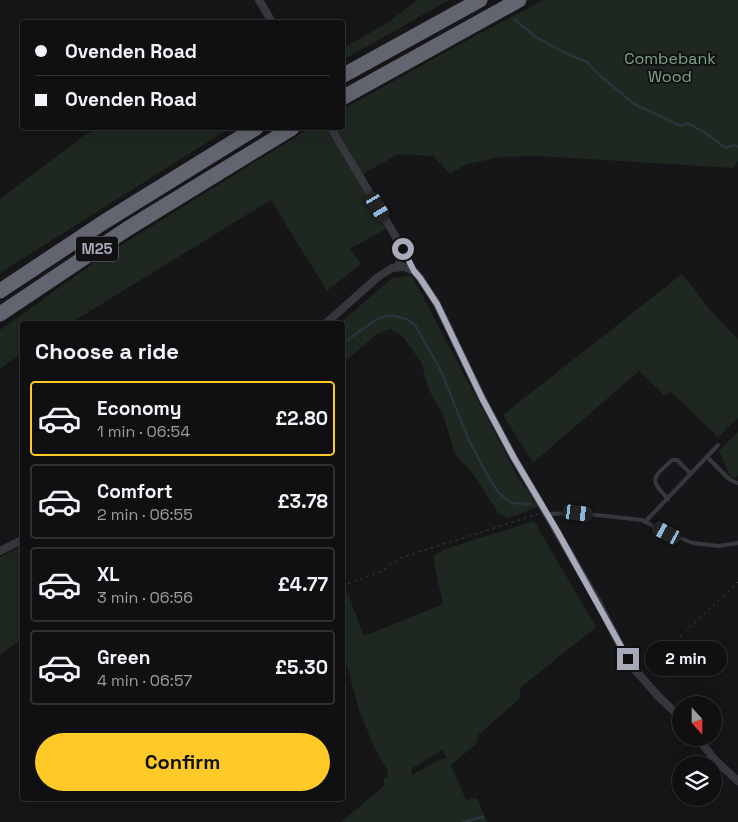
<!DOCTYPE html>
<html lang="en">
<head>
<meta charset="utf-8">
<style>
	:root { --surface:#101012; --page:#1e1e20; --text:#f1f3f6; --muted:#9c9d9f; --line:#303032; --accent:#ffca28 }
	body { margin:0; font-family:"Space Grotesk",sans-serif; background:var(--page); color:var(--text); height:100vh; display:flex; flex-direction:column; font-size:19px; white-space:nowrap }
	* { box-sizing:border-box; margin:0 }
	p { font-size:16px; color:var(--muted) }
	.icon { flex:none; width:28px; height:28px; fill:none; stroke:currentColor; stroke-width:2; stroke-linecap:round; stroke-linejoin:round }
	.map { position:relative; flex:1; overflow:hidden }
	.sheet { position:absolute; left:20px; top:321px; width:325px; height:480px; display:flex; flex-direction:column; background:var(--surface); border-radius:5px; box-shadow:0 5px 20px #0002,0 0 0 1px var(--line) }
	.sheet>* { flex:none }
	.hud { position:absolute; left:20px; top:20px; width:325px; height:110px; border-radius:5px; box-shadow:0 5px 20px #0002,0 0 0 1px var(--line); display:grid; align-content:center; height:110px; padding:0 15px; background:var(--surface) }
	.needle { width:32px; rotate:159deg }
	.controls { position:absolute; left:672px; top:696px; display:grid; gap:10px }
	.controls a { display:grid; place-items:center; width:50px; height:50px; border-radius:50%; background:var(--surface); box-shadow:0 5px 20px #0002,0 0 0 1px var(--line); font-size:25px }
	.end { position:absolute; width:22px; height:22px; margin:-11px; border:6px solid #a7abb9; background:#111; box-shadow:0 0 0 2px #111 }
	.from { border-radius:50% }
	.bubble { position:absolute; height:35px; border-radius:18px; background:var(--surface); box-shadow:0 5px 20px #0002,0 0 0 1px var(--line); font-size:16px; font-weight:700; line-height:35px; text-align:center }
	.car { position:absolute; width:15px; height:30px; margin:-15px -8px; border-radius:6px; box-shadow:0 0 4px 1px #0007; background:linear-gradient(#222 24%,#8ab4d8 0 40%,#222 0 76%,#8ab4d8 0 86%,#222 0) }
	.hud b { display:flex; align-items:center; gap:18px; height:48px; font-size:19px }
	.hud b+b { border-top:1px solid var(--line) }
	.hud i { width:12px; height:12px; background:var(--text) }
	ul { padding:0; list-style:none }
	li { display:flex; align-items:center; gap:15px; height:75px; margin:0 10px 8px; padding:0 5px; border:2px solid var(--line); border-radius:5px }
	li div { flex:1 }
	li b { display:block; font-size:19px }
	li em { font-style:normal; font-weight:700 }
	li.on { border-color:var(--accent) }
	li>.icon { width:45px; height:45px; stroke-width:1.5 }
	h2 { padding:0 15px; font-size:22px; line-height:60px }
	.primary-button { display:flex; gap:10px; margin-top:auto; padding:10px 15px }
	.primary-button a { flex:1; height:58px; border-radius:30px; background:var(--accent); color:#111; font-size:20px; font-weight:700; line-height:58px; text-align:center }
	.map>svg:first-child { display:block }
	.green { fill:#1e2720; fill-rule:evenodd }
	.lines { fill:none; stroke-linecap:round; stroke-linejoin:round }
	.stream { stroke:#2b333d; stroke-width:2.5 }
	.path { stroke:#3d3e45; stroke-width:1; stroke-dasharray:2.5 4; stroke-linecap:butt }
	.lane { stroke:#37373e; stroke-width:4 }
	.street { stroke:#37373e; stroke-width:8 }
	.highway { stroke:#62656f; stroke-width:15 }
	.route { stroke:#a7abb9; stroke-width:6 }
	.labels { text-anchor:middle; stroke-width:4; stroke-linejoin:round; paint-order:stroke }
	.shield { fill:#111113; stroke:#7a7d87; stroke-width:1 }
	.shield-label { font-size:15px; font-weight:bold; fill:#a7abb9 }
	.park-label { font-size:16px; fill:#7da583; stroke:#111113 }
</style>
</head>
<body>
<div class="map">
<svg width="738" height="822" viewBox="0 0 738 822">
	<rect width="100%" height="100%" fill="#161618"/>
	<path class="green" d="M417 0H449L343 60V48L389 22Z
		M544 0H738V161L734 168 539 156 501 157 467 164 450 174 433 156 398 154 363 174 336 128H342L343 109 473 37Z
		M98 128H230L0 273V199L86 134Z
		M310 128H325L344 155 386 229 350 249 361 264 327 291 271 200 69 324H22V353L0 369V330L102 257Z
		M682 274 710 310 738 339V418L718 437 670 391 665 396 639 371 533 463 503 415Z
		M412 276 518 477 538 507 508 518 499 514 473 474 455 454 443 415 429 390 421 362 403 337 390 329 377 334 343 363 342 324H339L392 278Z
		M738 432V475L736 478 731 477 719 451Z
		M534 521 596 627 521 687 519 699 479 734 476 744 451 765 466 800 477 798 487 822H341L384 786V777L388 778 387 769 375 749 360 713 346 664 343 659V590L347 591 364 636 443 604 433 557 442 550ZM442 750 447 758 438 760 412 775 411 769Z
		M22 546V639L0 655V557Z"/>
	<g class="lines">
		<path class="stream" d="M515 20 536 37 565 53 587 62 598 74 634 104 681 126 687 123 704 132 726 148 734 145 738 147
			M342 344 374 321 385 316H394L406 319 415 325 441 371 468 438 485 471 498 492 511 503 531 504
			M463 822 483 817"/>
		<path class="path" d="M342 584 345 585 382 571 397 559 538 514
			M647 668 738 582"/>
		<path class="lane" d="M707 457 729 479 737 483
			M668 499C648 478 653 478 672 460H677L691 474
			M548 514 578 513 642 520 667 533 693 543 719 546 738 543
			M645 522 718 445"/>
		<path class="street" d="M259 0 272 22
			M331 128 403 249V255L397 267
			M325 324 378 277 392 268 405 267 414 271 420 278 437 304 482 398 514 458 599 604 621 647 636 671 658 696 681 718
			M0 551 22 540
			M698 738 715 760 738 781"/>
		<path class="highway" d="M342 76 480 0
			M342 98 519 0
			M0 291 104 222 256 128
			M0 314 127 229 292 128"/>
	</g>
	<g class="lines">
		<path class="route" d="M403 249 414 271 420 278 437 304 482 398 514 458 556 529 628 659"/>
	</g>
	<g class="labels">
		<rect class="shield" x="76" y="236.5" width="42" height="25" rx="4"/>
		<g class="shield-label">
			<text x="97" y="254">M25</text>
		</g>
		<g class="park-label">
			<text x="670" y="64">Combebank<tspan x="670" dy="18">Wood</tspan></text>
		</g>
	</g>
</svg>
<div class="controls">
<a><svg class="needle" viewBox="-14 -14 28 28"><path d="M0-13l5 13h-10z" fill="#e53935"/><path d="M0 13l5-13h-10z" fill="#9c9d9f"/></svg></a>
<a><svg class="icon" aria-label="layers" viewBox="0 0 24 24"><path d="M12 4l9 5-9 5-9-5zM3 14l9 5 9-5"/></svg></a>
</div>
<i class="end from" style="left:403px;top:249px"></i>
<i class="end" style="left:628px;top:659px"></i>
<div class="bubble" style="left:645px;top:641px;width:82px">2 min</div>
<i class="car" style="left:378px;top:207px;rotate:149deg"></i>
<i class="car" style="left:578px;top:513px;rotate:97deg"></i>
<i class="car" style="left:667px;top:533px;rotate:298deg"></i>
<div class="hud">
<b><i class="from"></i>Ovenden Road</b>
<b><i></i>Ovenden Road</b>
</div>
<section class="sheet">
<h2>Choose a ride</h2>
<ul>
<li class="on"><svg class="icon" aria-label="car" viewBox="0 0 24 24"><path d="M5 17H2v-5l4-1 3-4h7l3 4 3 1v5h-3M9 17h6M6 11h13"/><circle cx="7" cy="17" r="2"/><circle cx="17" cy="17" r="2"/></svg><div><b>Economy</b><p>1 min · 06:54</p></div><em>£2.80</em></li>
<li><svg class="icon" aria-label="car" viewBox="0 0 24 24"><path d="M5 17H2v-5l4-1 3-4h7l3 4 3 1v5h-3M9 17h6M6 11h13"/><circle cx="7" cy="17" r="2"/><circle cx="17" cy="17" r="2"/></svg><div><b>Comfort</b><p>2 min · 06:55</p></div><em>£3.78</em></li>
<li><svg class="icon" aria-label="car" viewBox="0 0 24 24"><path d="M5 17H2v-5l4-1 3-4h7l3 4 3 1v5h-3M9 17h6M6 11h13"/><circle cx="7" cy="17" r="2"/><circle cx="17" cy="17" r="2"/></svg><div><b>XL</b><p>3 min · 06:56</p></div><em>£4.77</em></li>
<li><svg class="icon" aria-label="car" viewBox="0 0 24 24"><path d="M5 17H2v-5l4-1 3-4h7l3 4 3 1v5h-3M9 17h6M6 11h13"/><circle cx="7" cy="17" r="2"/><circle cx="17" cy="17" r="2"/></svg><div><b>Green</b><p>4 min · 06:57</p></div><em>£5.30</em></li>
</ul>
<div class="primary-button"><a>Confirm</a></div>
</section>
</div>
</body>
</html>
